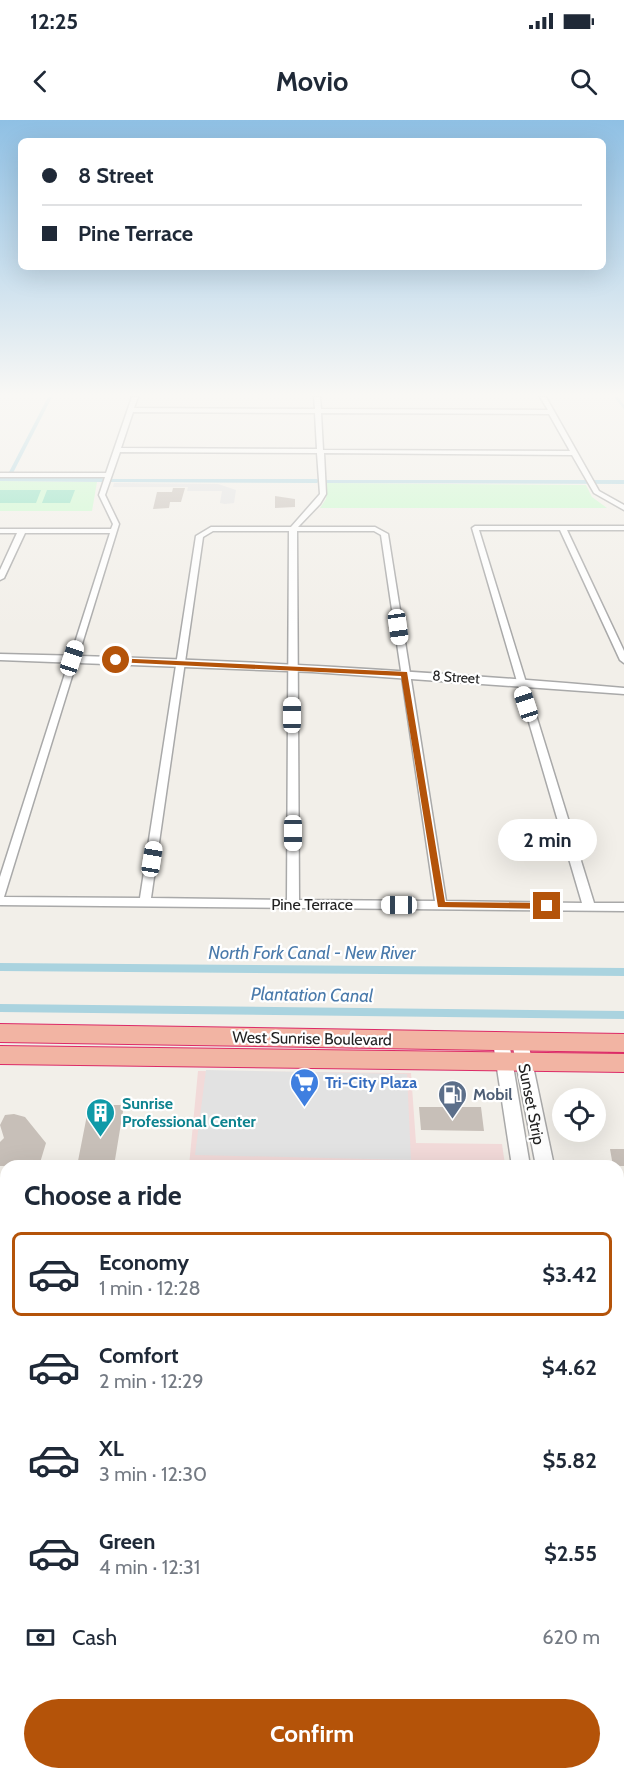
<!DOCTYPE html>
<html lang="en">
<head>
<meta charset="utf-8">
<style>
	:root { --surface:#fff; --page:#f2f2f3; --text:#1f2937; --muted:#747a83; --line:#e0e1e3; --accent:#b45309 }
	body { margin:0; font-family:Cabin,sans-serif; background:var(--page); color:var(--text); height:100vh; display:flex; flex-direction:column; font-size:22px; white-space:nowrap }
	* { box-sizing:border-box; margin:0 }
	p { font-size:20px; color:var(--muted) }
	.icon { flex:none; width:33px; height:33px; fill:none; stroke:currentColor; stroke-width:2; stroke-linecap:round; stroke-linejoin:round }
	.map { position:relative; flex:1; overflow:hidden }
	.sheet { position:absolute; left:0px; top:1040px; width:624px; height:620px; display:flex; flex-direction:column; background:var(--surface); border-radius:18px 18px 0 0; box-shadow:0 6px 24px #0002 }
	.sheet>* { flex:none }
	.hud { position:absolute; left:18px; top:18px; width:588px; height:132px; border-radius:9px; box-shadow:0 6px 24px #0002; display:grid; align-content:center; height:132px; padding:0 24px; background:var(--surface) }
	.buttons { position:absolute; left:552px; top:968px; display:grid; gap:12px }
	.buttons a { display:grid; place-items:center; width:54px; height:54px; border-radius:50%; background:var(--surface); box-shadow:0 6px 24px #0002; font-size:30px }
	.end { position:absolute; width:27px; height:27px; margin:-14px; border:8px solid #b45309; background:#fff; box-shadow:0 0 0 3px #fff }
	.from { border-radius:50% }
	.bubble { position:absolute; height:42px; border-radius:21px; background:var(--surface); box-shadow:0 6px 24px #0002; font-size:20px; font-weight:700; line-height:42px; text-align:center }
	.car { position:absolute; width:18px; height:36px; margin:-18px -9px; border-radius:8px; box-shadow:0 0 4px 2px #0007; background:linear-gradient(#fff 24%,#345 0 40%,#fff 0 76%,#345 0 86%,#fff 0) }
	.hud b { display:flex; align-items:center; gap:21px; height:57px; font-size:22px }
	.hud b+b { border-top:2px solid var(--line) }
	.hud i { width:15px; height:15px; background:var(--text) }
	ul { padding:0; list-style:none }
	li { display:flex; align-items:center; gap:18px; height:84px; margin:0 12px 9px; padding:0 12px; border:3px solid transparent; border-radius:9px }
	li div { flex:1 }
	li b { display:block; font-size:22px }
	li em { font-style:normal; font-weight:700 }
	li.selected { border-color:var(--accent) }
	li>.icon { width:54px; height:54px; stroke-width:1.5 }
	h2 { padding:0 24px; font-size:27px; line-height:72px }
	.pay { display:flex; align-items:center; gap:15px; height:66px; padding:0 24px; font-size:22px }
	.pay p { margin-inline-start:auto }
	.primary-button { display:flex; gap:12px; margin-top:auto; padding:12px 24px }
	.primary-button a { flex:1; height:69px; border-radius:36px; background:var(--accent); color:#fff; font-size:24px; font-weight:700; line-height:69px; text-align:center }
	.status { display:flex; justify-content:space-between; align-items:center; height:42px; padding:0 30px; background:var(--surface); direction:ltr }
	.status svg { height:16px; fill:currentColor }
	header { display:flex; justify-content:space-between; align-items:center; height:78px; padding:0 24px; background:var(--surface); font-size:27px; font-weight:700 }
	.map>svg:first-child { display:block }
	.commercial { fill:#f2dad9 }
	.park { fill:#c8facc }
	.pitch { fill:#88e0be }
	.parking { fill:#e2e2e2 }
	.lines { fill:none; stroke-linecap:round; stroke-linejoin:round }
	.canal { fill:#aad3df; fill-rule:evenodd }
	.building { fill:#c7bfb8 }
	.minor-casing { stroke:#a9a9a9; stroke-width:3 }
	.tertiary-casing { stroke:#a9a9a9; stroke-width:3 }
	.trunk-casing { stroke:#dc2a67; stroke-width:2 }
	.minor { fill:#fff; fill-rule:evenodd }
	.tertiary { fill:#fff; fill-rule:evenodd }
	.trunk { fill:#f2b4a3; fill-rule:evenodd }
	.route { fill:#b45309 }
	.labels { text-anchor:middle; stroke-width:4.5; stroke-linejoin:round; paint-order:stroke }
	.far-street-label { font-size:14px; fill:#222; stroke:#fff }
	.street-label { font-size:16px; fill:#222; stroke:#fff }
	.shop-label { font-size:16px; font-weight:bold; fill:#366cbe; stroke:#fff; text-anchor:start }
	.service-label { font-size:16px; font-weight:bold; fill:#4e5e75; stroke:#fff; text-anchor:start }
	.culture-label { font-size:16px; font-weight:bold; fill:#0d838f; stroke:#fff; text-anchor:start }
	.water-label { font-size:18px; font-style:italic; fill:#4a7aab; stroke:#fff }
</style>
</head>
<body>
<div class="status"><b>12:25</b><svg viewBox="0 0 49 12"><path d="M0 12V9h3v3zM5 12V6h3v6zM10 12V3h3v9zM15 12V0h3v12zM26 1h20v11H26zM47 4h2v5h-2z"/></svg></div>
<header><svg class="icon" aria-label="back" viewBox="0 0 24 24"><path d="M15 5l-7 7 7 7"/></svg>Movio<svg class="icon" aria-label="search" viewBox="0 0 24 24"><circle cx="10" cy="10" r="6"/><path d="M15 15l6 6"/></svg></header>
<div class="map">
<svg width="624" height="1658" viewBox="0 0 624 1658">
	<rect width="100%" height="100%" fill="#f2efe9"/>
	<path class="commercial" d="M198 951 411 953 416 1023 502 1024 505 1045 189 1046Z"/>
	<path class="park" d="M0 361 97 362 92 391H0Z
		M327 363 586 365 592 377 607 388H320L326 379Z"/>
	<path class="pitch" d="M0 370H41L36 383H0Z
		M47 370H75L70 383H42Z"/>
	<path class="parking" d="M114 363 218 364 236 370 234 383 225 384 220 383 222 371H187L188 367H113Z
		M206 950 407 954 411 1040 195 1035Z"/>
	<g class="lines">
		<path class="canal" d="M48 277H52L13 353 8 354Z
			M614 277H618L624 285V289Z
			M0 357 102 358 105 360 102 362 0 361Z
			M109 359H317L320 361 317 363 111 362 109 361Z
			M325 360H624V364L327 363 324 361Z
			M0 843 624 848V856L0 851Z
			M0 884 624 891V899L0 892Z
			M0 1533 6 1534V1552L0 1551Z
			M453 1653H473V1658H453Z"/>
	</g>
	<path class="building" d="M173 368H185L181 382H170L169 388 153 389 157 372H172Z
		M275 376 295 379V387L275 388Z
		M111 985H124L114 1046H77L88 990H110Z
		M419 987H481L484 1011 421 1010Z
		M14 994 25 997 46 1023 39 1046H0V1022L4 1018 0 1005 5 995Z
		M610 1029H624V1046H613Z"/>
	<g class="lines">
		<defs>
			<path id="minor" d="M132 277H138L134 288 315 289 314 277H320L321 289 548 290 540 277H546L599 371 624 385V390L594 373 572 335 324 333 326 374 320 384 298 407H375L388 414 446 781 582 783 472 408 475 406H624V410H567L624 531V543L620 540 560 410H479L594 783H624V791L0 785V757L110 413H25L4 458 0 460V450L17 413H0V409H111L113 404 99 375 105 357H0V353H106ZM133 292 315 293 317 329 121 328ZM321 293 549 294 570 331 323 330ZM120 332 317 333 320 374 291 407H211L196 416 140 778 4 777 119 404 105 375ZM213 411H289L287 780 151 778 203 417ZM297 411H374L381 415 435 781 299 780Z
				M0 1172H6V1188H0Z
				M618 1397H624V1415H618Z"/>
			<path id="tertiary" d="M0 534C208 538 416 550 624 568V574L312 552 0 540Z
				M501 915 507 917 509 922 530 1046H512L493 922 495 917Z
				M520 915 526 917 528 922 554 1046H536L512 922 514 917Z
				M618 1409 624 1412V1463L618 1461Z
				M618 1594 624 1596V1654L618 1651Z"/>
			<path id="trunk" d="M0 904 624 914V932L0 922Z
				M0 926 624 934V952L0 944Z"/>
		</defs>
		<use href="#minor" class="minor-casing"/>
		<use href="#tertiary" class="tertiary-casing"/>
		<use href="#trunk" class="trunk-casing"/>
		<use href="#minor" class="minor"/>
		<use href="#tertiary" class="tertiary"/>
		<use href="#trunk" class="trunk"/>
	</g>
	<linearGradient id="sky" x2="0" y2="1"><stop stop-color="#8fc0e4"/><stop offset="0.54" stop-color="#f9f8f5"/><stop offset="1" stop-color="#f9f8f5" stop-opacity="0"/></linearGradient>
	<rect width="624" height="509" fill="url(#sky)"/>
	<path class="route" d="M113 538 407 552 445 782 547 783 552 786 547 789 438 787 401 556 116 542Z"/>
	<defs>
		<symbol id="supermarket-pin" viewBox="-11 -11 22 30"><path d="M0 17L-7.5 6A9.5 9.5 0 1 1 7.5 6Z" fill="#3f7fe0" stroke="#fff"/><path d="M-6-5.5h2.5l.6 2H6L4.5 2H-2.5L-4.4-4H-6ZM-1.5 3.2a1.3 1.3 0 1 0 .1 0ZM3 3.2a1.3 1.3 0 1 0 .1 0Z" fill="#fff"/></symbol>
		<symbol id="fuel-pin" viewBox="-11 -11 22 30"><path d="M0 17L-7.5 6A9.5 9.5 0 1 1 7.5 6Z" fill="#5c6f8a" stroke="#fff"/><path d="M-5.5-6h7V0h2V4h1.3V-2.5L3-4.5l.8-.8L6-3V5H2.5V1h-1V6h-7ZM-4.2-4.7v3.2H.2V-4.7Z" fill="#fff"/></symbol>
		<symbol id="building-pin" viewBox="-11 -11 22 30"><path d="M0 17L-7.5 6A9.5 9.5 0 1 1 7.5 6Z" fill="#0f9aa8" stroke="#fff"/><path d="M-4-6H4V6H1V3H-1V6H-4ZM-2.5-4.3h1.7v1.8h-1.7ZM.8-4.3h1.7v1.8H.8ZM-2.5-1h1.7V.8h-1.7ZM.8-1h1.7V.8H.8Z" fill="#fff"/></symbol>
	</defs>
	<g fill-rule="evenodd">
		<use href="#supermarket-pin" x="288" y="946" width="33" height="45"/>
		<use href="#fuel-pin" x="436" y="958" width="33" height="45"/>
		<use href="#building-pin" x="84" y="976" width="33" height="45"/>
	</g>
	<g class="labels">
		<g class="far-street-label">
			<text transform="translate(456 557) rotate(4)" y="5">8 Street</text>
		</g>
		<g class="street-label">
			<text x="312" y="790">Pine Terrace</text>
			<text transform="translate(312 918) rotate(1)" y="6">West Sunrise Boulevard</text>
			<text transform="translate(532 984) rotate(79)" y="6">Sunset Strip</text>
		</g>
		<g class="shop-label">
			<text x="325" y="968">Tri-City Plaza</text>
		</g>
		<g class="service-label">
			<text x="473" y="980">Mobil</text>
		</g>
		<g class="culture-label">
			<text x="122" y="989">Sunrise<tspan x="122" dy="18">Professional Center</tspan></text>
		</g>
		<g class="water-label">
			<text x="312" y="839">North Fork Canal - New River</text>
			<text transform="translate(312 875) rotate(1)" y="6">Plantation Canal</text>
		</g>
	</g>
</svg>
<div class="buttons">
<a><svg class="icon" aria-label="locate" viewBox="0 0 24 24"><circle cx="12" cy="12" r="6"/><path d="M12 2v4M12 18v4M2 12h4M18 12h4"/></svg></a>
</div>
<i class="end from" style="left:116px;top:540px"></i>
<i class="end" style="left:547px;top:786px"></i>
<div class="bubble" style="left:498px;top:699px;width:99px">2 min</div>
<i class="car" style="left:398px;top:507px;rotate:172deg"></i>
<i class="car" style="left:72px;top:538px;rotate:18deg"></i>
<i class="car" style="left:526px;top:584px;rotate:342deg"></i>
<i class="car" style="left:292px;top:595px;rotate:0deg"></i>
<i class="car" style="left:293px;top:713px;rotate:180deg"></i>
<i class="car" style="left:152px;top:739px;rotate:9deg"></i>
<i class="car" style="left:399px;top:785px;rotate:270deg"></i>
<div class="hud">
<b><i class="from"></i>8 Street</b>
<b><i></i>Pine Terrace</b>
</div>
<section class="sheet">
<h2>Choose a ride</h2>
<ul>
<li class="selected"><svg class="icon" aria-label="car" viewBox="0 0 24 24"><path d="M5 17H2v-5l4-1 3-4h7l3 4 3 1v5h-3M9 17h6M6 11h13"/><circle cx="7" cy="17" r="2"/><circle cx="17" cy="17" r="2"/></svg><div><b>Economy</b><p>1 min · 12:28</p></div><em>$3.42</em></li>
<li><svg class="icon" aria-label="car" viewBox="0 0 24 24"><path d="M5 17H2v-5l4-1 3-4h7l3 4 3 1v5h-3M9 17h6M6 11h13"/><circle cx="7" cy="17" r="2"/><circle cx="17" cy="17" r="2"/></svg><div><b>Comfort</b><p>2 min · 12:29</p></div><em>$4.62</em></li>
<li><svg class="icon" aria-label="car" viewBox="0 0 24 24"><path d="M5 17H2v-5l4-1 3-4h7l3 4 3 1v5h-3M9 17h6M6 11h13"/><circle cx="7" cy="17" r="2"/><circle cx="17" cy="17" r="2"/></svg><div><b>XL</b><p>3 min · 12:30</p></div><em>$5.82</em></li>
<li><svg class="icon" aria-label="car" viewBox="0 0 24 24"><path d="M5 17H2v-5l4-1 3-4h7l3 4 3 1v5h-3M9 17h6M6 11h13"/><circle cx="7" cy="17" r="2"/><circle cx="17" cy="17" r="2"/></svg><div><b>Green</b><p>4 min · 12:31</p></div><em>$2.55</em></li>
</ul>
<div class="pay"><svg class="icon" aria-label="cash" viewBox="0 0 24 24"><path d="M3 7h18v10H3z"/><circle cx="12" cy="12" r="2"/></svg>Cash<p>620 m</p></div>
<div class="primary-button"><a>Confirm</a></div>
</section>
</div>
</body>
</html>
